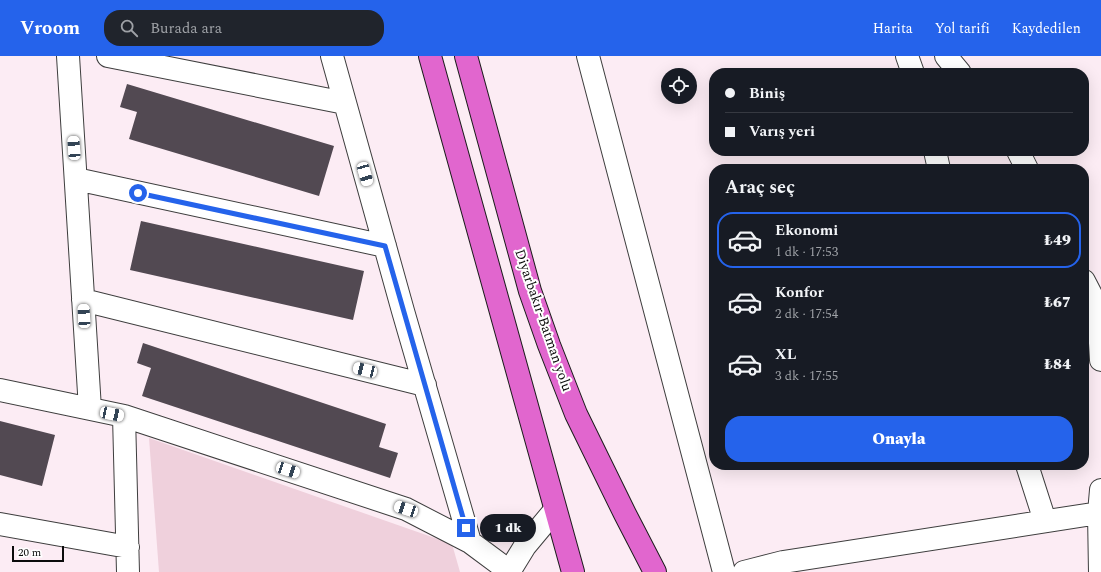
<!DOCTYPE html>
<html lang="tr">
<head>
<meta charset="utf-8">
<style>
	:root { --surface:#171b24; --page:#20242c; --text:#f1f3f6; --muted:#9ea1a6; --line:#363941; --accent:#2563eb }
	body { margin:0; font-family:Spectral,serif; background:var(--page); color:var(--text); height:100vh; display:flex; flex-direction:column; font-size:15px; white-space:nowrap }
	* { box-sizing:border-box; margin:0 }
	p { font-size:13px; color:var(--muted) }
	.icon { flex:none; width:22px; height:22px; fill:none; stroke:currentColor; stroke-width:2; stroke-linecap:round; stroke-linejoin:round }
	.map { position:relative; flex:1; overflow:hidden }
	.drawer { position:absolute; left:709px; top:108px; width:380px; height:306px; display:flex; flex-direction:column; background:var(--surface); border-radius:16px; box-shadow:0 4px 16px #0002 }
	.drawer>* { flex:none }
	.hud { position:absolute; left:709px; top:12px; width:380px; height:88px; border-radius:16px; box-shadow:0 4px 16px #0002; display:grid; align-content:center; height:88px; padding:0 16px; background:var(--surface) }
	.tools { position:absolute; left:661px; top:12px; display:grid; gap:8px }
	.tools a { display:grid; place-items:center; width:36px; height:36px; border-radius:50%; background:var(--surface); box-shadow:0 4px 16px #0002; font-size:20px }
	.scale { position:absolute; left:12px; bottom:10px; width:52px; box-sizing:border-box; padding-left:4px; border:2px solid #0b0b0b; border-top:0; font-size:11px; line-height:14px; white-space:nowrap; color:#0b0b0b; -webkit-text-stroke:3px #fff; paint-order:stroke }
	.end { position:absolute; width:18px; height:18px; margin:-9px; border:5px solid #2563eb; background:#fff; box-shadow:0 0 0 2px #fff }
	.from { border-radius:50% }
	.bubble { position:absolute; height:28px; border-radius:14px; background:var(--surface); box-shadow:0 4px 16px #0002; font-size:13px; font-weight:800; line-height:28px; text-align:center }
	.car { position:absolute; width:12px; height:24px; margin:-12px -6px; border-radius:5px; box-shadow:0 0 3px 1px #0007; background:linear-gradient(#fff 24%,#345 0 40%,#fff 0 76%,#345 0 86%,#fff 0) }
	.hud b { display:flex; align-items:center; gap:14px; height:38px; font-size:15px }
	.hud b+b { border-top:1px solid var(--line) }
	.hud i { width:10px; height:10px; background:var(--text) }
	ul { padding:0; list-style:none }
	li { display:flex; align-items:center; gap:12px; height:56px; margin:0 8px 6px; padding:0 8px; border:2px solid transparent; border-radius:16px }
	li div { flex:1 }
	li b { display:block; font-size:15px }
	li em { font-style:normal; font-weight:800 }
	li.active { border-color:var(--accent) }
	li>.icon { width:36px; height:36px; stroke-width:1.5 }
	h2 { padding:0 16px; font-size:18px; line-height:48px }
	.primary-button { display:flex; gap:8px; margin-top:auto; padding:8px 16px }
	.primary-button a { flex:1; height:46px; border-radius:16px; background:var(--accent); color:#fff; font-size:16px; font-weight:800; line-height:46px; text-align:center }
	header { display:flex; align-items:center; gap:24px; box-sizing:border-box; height:56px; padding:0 20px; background:var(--accent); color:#fff }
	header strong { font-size:19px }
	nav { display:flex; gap:22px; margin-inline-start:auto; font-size:14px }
	.search { width:280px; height:36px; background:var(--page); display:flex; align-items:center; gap:10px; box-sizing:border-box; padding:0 14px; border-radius:16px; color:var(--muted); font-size:15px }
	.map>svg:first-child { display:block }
	.farmland { fill:#efd0dc }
	.building { fill:#524952 }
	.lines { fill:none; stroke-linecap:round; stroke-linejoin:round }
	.minor-casing { stroke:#3e3e3e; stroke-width:24 }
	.highway-casing { stroke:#1c1c1c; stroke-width:24 }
	.minor { stroke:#fff; stroke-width:22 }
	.highway { stroke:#e166ce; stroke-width:22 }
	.route { stroke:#2563eb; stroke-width:5 }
	.labels { text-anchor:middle; stroke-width:4; stroke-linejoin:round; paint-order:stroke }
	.street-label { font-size:14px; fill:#0b0b0b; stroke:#fff }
</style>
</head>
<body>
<header>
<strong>Vroom</strong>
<div class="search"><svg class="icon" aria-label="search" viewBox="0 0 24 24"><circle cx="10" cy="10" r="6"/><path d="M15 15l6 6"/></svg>Burada ara</div>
<nav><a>Harita</a><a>Yol tarifi</a><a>Kaydedilen</a></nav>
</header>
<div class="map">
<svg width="1101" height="516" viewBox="0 0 1101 516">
	<rect width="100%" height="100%" fill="#fcecf4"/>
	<path class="farmland" d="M149 382 452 488 460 516H159Z"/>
	<path class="building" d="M127 28 334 90 319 140 129 83 137 56 120 51Z
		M141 165 364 215 353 264 130 214Z
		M143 287 386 368 379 391 398 397 390 422 142 340 151 312 137 307Z
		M0 365 55 379 42 430 0 419Z"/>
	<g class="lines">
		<defs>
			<path id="minor" d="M68 0 90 353
				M108 0 345 47
				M332 0 403 255 470 486
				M588 0 724 516
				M907 0 913 17
				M946 0 960 17
				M935 95 939 113
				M1018 95 1027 113
				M76 123 385 190
				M1084 225 1098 252 1101 304
				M83 244 425 329
				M0 334 124 360 406 453 470 486 509 515
				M124 360 128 516
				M1027 409 1045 465
				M0 468 128 491
				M509 516 525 490 555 454
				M744 516 783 506 1099 457
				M1100 516 1099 457 1101 434"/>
			<path id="highway" d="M430 0 573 516
				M466 0 530 235 549 289 576 358 625 458 655 516"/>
		</defs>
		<use href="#minor" class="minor-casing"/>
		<use href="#highway" class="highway-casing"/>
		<use href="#minor" class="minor"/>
		<use href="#highway" class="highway"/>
	</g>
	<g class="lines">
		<path class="route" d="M138 137 385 190 466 472"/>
	</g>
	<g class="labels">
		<g class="street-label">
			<text transform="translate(544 264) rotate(71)" y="5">Diyarbakır-Batman yolu</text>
		</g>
	</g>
</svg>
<div class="tools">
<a><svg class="icon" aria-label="locate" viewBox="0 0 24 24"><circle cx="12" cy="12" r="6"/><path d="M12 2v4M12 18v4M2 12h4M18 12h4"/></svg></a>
</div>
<div class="scale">20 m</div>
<i class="end from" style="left:138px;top:137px"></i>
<i class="end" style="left:466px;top:472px"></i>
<div class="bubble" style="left:480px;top:458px;width:56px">1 dk</div>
<i class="car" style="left:74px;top:92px;rotate:356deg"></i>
<i class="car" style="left:365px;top:118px;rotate:164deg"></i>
<i class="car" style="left:84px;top:260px;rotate:357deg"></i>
<i class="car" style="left:365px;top:314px;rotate:284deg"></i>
<i class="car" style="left:112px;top:358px;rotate:102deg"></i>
<i class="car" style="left:288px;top:414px;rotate:108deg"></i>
<i class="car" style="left:406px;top:453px;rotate:288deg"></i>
<div class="hud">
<b><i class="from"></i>Biniş</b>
<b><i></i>Varış yeri</b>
</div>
<section class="drawer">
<h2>Araç seç</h2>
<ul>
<li class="active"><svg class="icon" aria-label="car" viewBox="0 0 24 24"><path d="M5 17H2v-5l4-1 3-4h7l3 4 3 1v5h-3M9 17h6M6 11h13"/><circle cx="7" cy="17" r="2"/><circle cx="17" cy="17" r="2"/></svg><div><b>Ekonomi</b><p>1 dk · 17:53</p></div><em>₺49</em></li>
<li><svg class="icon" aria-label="car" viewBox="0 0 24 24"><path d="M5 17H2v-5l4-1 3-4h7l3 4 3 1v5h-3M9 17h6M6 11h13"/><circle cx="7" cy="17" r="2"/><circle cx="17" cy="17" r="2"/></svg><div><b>Konfor</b><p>2 dk · 17:54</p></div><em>₺67</em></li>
<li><svg class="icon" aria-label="car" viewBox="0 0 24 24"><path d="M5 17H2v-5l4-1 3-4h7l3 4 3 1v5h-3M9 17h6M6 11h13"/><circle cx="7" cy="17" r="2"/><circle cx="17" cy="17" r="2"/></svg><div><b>XL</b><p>3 dk · 17:55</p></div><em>₺84</em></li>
</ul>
<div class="primary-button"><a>Onayla</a></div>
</section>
</div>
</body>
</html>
